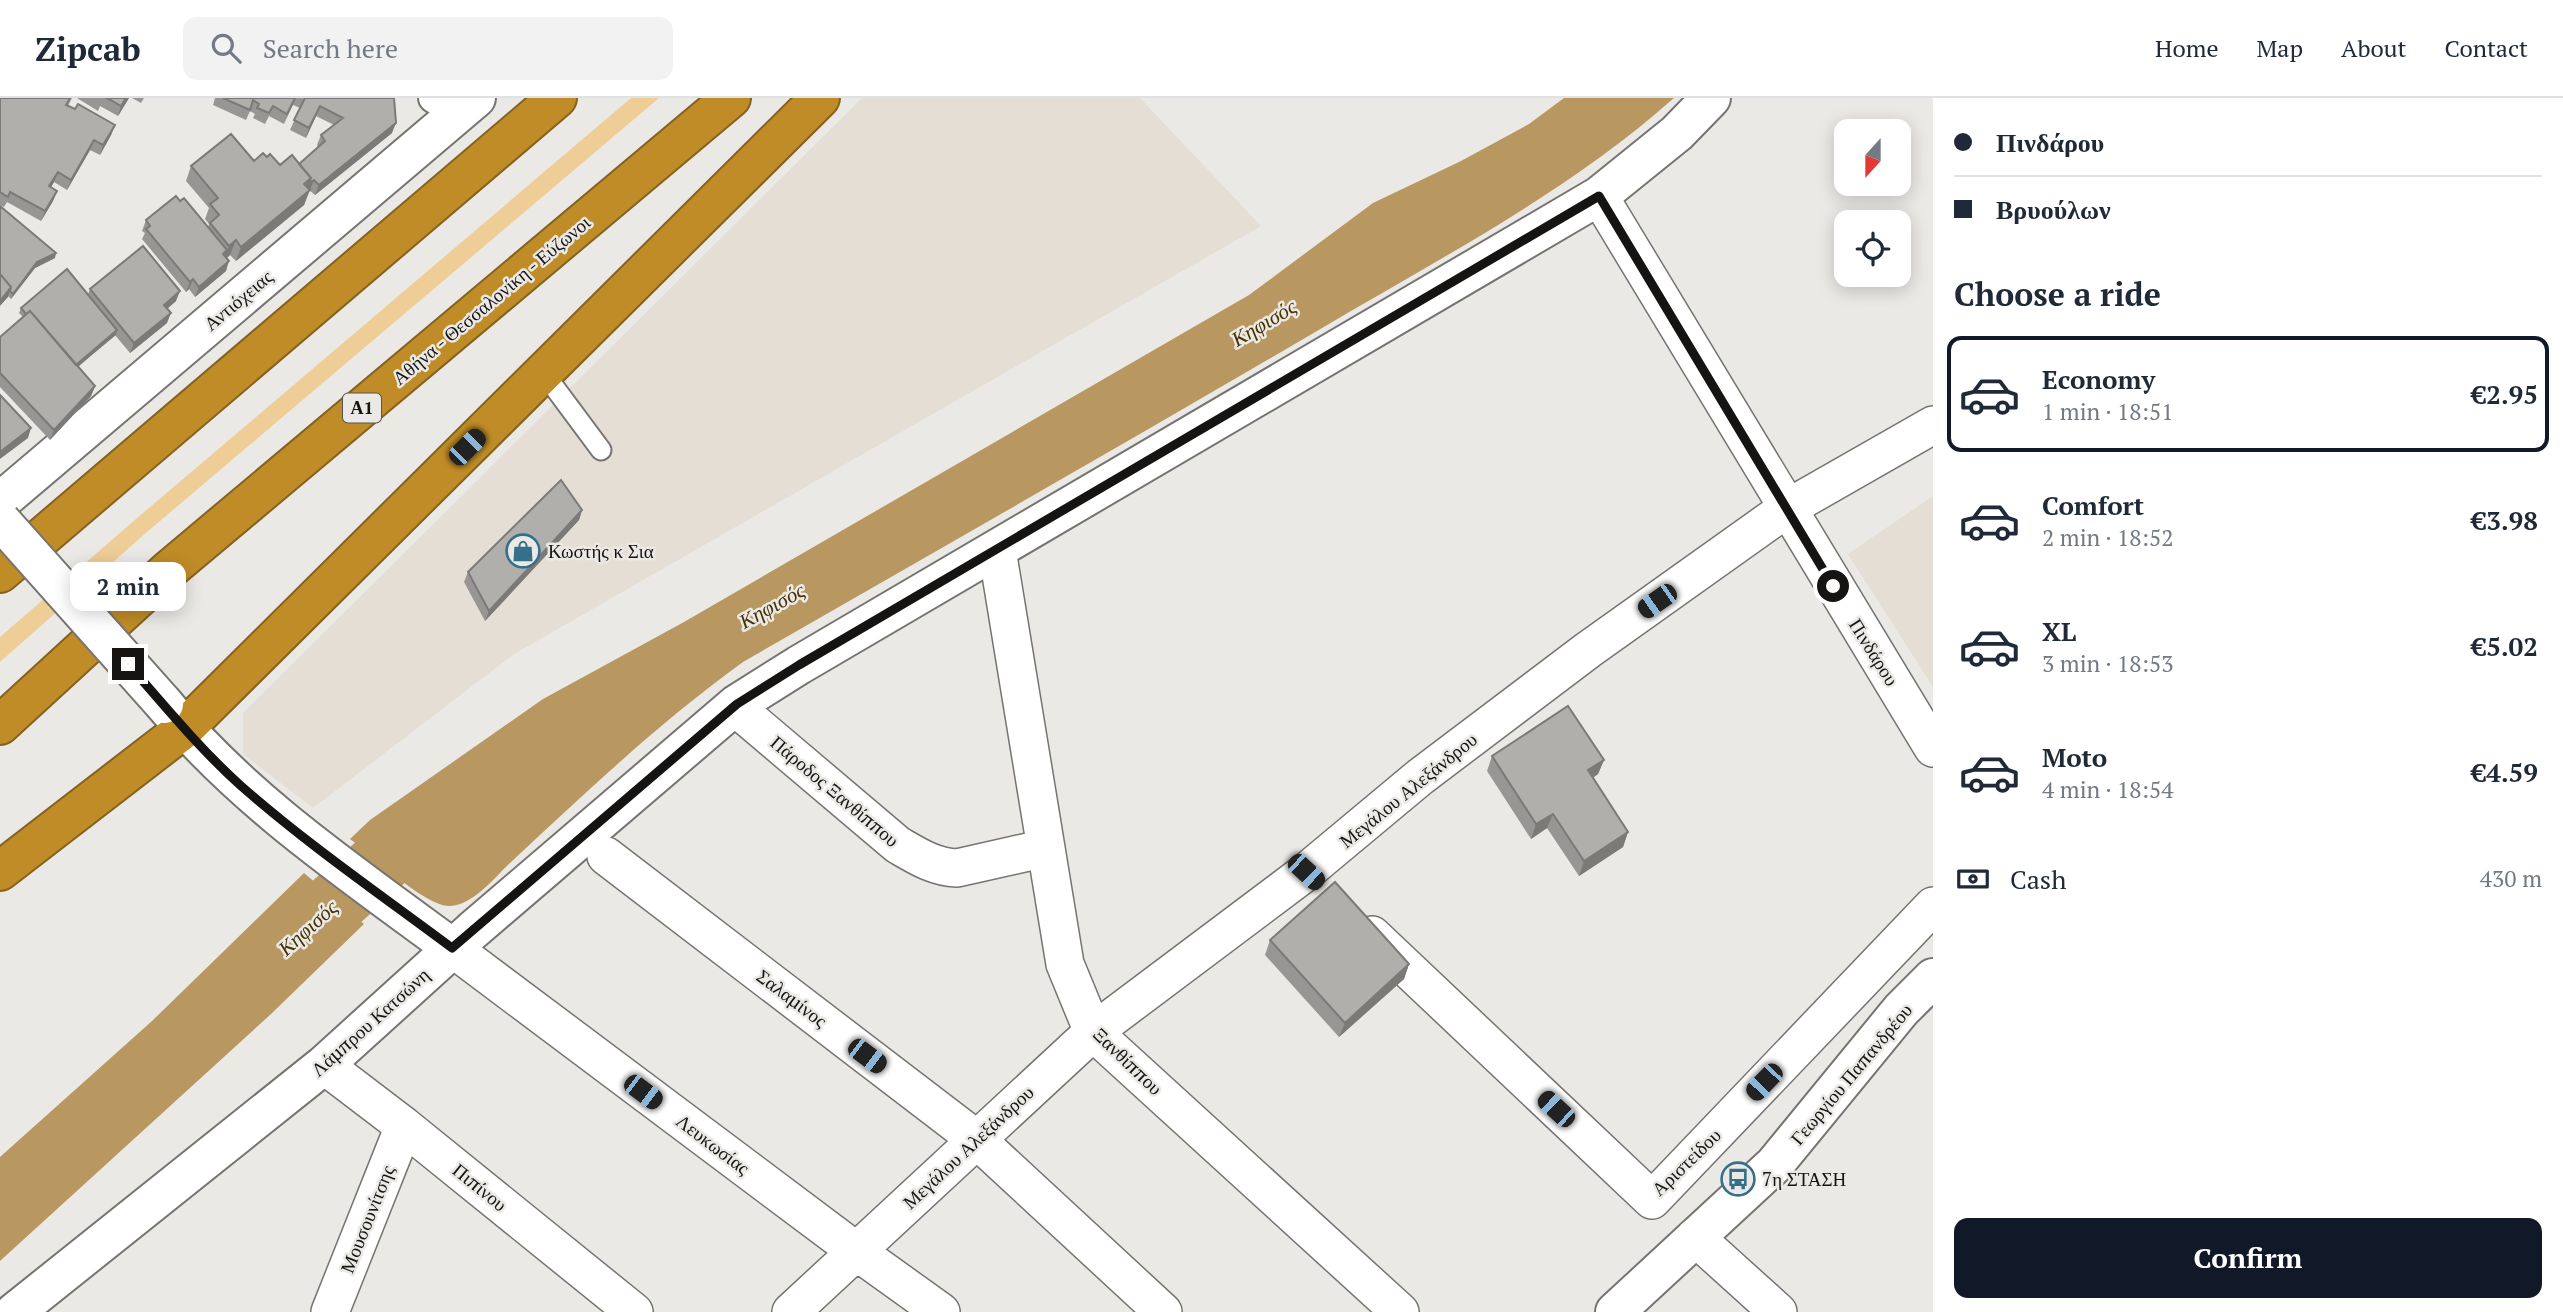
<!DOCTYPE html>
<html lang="en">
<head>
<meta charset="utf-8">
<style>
	:root { --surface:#fff; --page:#f2f2f3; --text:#1f2937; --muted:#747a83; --line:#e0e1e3; --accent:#111827 }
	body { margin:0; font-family:"PT Serif",serif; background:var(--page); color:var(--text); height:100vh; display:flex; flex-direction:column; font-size:26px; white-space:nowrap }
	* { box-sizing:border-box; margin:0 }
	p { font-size:23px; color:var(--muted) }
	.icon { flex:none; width:38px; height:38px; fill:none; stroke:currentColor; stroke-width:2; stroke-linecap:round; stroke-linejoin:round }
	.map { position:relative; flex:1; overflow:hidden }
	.panel { display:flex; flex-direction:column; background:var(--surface); width:630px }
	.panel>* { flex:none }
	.top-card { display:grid; align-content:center; height:154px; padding:0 21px; background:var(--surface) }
	.needle { width:46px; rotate:201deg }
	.fabs { position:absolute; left:1834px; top:21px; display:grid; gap:14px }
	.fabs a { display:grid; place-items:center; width:77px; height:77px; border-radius:14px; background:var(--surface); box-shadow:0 4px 18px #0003; font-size:35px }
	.end { position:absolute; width:32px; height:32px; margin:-16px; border:9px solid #151413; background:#fff; box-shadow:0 0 0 4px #fff }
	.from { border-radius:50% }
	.bubble { position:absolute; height:49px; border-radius:14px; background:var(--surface); box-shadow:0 4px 18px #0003; font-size:23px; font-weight:700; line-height:49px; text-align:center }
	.car { position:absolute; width:21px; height:42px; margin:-21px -10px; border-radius:9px; box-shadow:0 0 5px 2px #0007; background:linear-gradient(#222 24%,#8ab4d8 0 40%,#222 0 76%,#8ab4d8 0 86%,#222 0) }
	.top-card b { display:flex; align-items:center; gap:24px; height:66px; font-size:26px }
	.top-card b+b { border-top:2px solid var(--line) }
	.top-card i { width:18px; height:18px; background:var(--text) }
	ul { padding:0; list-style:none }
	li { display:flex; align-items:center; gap:21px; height:116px; margin:0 14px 10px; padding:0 7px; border:4px solid transparent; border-radius:14px }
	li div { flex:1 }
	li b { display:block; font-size:26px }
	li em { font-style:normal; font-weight:700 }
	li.active { border-color:var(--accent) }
	li>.icon { width:63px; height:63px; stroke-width:1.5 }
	h2 { padding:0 21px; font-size:32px; line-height:84px }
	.pay { display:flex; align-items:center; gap:18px; height:77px; padding:0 21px; font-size:26px }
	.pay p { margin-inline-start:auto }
	.action { display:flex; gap:14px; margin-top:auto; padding:14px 21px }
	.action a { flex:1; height:80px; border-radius:14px; background:var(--accent); color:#fff; font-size:28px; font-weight:700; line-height:80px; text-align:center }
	header { display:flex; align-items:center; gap:42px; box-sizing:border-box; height:98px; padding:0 35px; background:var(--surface); border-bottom:2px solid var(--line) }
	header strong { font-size:33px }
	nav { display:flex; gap:38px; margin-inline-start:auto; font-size:24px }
	.search { width:490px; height:63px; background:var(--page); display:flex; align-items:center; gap:18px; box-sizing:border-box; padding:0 24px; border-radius:14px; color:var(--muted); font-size:26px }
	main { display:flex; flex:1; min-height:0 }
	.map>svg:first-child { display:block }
	.built { fill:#e4ded4 }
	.green { fill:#eecd97 }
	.water { fill:#b89760 }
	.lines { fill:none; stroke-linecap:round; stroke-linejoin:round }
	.river { stroke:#b89760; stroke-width:63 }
	.service-casing { stroke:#767471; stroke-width:23 }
	.pedestrian-casing { stroke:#767471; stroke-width:32 }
	.minor-casing { stroke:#767471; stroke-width:40 }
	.tertiary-casing { stroke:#767471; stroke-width:42 }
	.motorway-casing { stroke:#846220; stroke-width:42 }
	.service { stroke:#fff; stroke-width:19 }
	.pedestrian { stroke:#fff; stroke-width:28 }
	.minor { stroke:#fff; stroke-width:37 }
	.tertiary { stroke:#fff; stroke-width:38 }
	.motorway { stroke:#bf8c27; stroke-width:38 }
	.tertiary-bridge-casing { stroke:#767471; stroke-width:42; stroke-linecap:butt }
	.tertiary-bridge { stroke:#fff; stroke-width:38 }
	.wall { fill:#989694 }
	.shaded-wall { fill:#7c7a78 }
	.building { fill:#b1afac; stroke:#7c7a78; stroke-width:2 }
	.route { stroke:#151413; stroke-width:9 }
	.labels { text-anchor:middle; stroke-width:5; stroke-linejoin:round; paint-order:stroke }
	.shield { fill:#ebe9e6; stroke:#555452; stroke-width:2 }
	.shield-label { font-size:18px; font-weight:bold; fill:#151413 }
	.street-label { font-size:19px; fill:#151413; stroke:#ebe9e6 }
	.poi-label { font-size:19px; fill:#151413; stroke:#ebe9e6; text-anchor:start }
	.water-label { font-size:21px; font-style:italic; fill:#473101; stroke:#ebe9e6 }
</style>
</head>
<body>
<header>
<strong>Zipcab</strong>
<div class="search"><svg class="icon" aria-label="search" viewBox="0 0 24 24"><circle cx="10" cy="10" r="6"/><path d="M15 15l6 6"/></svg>Search here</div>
<nav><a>Home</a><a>Map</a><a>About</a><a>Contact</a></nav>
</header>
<main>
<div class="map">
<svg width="1933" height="1214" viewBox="0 0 1933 1214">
	<rect width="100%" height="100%" fill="#ebe9e6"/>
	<path class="built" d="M862 0H1140L1261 128 514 556 313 710 243 656V615Z
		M1933 398V589L1848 456Z"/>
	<path class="green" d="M631 0H659L147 434 0 564V539L136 421Z"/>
	<path class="water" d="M1564 0H1674C1567 95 1440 160 1317 233 1127 344 935 454 743 564 660 624 585 695 510 765 494 780 473 807 450 808 426 809 371 757 350 741L370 722 543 601 684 524 1249 197 1373 105 1461 63 1529 26Z
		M304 775 364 826 271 916 0 1163V1059L152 923Z"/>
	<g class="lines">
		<path class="river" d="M273 861 414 734 449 710"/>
		<defs>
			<path id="service" d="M543 274 601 352"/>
			<path id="pedestrian" d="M433 0 459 16"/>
			<path id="minor" d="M1599 98 1933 650
				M997 452 1065 866 1093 934 1400 1214
				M748 620 898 747C917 758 934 769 957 770L1046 750
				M606 758 976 1041 1163 1214
				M1372 837 1652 1102 1933 808
				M452 850 856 1153 941 1214
				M324 967 404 1028 634 1214
				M1695 1139 1778 1214
				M330 1214 404 1028
				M791 1214 1093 934 1306 774 1420 679 1588 552 1786 411 1933 327"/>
			<path id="tertiary" d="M0 404 476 0
				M164 606C245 704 351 775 452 850
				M15 1214 324 967 473 832 737 606 799 567 1599 98 1677 35 1711 0
				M1615 1214 1774 1067 1901 912 1933 880"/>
			<path id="motorway" d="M0 475 557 0
				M0 627 170 471 731 0
				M0 773 184 631 820 0"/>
		</defs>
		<use href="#service" class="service-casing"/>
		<use href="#pedestrian" class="pedestrian-casing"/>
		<use href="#minor" class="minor-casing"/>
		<use href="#tertiary" class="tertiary-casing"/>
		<use href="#motorway" class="motorway-casing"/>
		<use href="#service" class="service"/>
		<use href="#pedestrian" class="pedestrian"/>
		<use href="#minor" class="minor"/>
		<use href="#tertiary" class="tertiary"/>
		<use href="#motorway" class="motorway"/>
		<defs>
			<path id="tertiary-bridge" d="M1 423 164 606"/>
		</defs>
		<use href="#tertiary-bridge" class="tertiary-bridge-casing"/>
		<use href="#tertiary-bridge" class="tertiary-bridge"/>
	</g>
	<path class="wall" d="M0 0H72L68 8 115 27 111 37 100 57 90 52 67 92 54 84 51 89 57 93 53 103 41 123 7 104 4 109 0 107Z
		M77 0H129L118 18 100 8 98 13Z
		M132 0H144L141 5Z
		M215 0H394L392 35 315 97 309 92 304 107 236 163 230 157 227 160 226 173 195 199 189 191 186 194 142 141 145 135 142 133 146 122 180 103 208 129 209 126 205 121 209 110 186 83 191 68 254 63 267 59 280 67 299 66 318 49 317 47 321 37 334 27 316 18 306 40 290 32 300 10 293 7 284 26 269 18 265 26 253 20 255 16 250 13 246 22 213 7Z
		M0 108 55 160 35 170 11 201 8 198V199Z
		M90 191 176 203 167 211V225L130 255 115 237 78 269 95 288 91 298 50 342 0 289V239L23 219 19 215 21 210 88 196Z
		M582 412 579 422 485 523 464 484 468 474Z
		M1492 658 1604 662 1598 676 1593 680 1628 734 1623 749 1579 778 1547 730 1531 741 1487 673Z
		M1270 842 1409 866 1404 881 1339 939 1265 857Z"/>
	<path class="shaded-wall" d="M126 0H129L118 18 121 8Z
		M320 8 316 18 306 40 309 30Z
		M396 25 392 35 315 97 319 87Z
		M115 27 111 37 100 57 103 47Z
		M94 42 90 52 67 92 71 82Z
		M58 74 54 84 46 98 49 88Z
		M311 80 314 82 304 107 236 163 241 149Z
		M57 93 53 103 41 123 45 113Z
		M236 142 230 157 220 166 223 156 227 152 229 148Z
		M56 155 55 160 35 170 11 201 13 196 37 164Z
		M229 163 226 173 195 199 199 189Z
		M193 181 189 191 186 194 190 184Z
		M11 189 8 199 0 208V203Z
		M180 193 176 203 160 217 164 207Z
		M171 215 167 225 130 255 134 245Z
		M117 232 116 237 70 275 72 270Z
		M95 288 91 298 50 342 54 332Z
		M31 330 28 340 0 361V354Z
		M582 412 579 422 485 523 489 513Z
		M1604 662 1598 676 1582 687 1588 672Z
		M1553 716 1547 730 1531 741 1536 726Z
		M1628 734 1623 749 1579 778 1584 763Z
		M1409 866 1404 881 1339 939 1345 925Z"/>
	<path class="building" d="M0 0H70L66 7 75 11 78 6 115 27 103 47 94 42 71 82 58 74 49 88 57 93 45 113 10 94 8 99 0 94Z
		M107 0H126L121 8Z
		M223 0H295L287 16 273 8 269 15 257 10 259 6 253 2 250 12Z
		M304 0H394L396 25 319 87 314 82 309 85 311 80 299 66 325 43 321 37 343 20 320 8 309 30 294 22 305 0Z
		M231 36 254 63 263 55 267 59 270 56 280 67 292 57 311 80 304 86 310 92 241 149 236 142 229 148 210 125 219 117 210 106 218 100 191 68Z
		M176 98 180 103 184 100 227 152 223 156 229 163 199 189 193 181 190 184 146 131 150 128 146 122Z
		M0 108 56 155 37 164 13 196 10 193 11 189 0 176Z
		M143 148 180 193 164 207 171 215 134 245 90 191Z
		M67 171 117 232 76 267 30 213 26 216 21 210Z
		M0 176 11 189 0 203Z
		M30 213 95 288 54 332 0 275V239Z
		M0 297 31 330 0 354Z
		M561 382 582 412 489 513 468 474Z
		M1568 608 1604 662 1588 672 1628 734 1584 763 1553 716 1536 726 1492 658Z
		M1335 784 1409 866 1345 925 1270 842Z"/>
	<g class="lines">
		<path class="route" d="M128 566C164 607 199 650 240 687 307 746 381 797 452 850L737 606 799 567 1599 98 1833 488"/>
	</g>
	<defs>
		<symbol id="shop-ring" viewBox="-11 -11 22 22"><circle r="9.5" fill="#ebe9e6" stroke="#366f89" stroke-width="1.5"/><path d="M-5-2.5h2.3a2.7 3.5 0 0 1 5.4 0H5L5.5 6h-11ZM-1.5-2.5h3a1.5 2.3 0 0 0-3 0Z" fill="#366f89"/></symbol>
		<symbol id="bus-ring" viewBox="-11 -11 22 22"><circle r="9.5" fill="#ebe9e6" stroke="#366f89" stroke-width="1.5"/><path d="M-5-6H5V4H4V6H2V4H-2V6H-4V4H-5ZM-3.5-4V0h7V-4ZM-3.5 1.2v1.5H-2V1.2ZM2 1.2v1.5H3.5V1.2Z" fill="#366f89"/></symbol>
	</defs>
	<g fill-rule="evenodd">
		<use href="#shop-ring" x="504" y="434" width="38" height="38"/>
		<use href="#bus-ring" x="1719" y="1062" width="38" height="38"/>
	</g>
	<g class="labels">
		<rect class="shield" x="343" y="295.5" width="38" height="29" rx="5"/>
		<g class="shield-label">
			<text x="362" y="316">Α1</text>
		</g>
		<g class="street-label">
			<text transform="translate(238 202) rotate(-40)" y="7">Αντιόχειας</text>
			<text transform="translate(491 202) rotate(-40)" y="7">Αθήνα - Θεσσαλονίκη - Εύζωνοι</text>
			<text transform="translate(1874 554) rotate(58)" y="7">Πινδάρου</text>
			<text transform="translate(1408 692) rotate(-39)" y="7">Μεγάλου Αλεξάνδρου</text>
			<text transform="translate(835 693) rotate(40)" y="7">Πάροδος Ξανθίππου</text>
			<text transform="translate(792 900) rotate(37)" y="7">Σαλαμίνος</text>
			<text transform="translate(370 924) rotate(-42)" y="7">Λάμπρου Κατσώνη</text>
			<text transform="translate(1128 963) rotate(44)" y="7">Ξανθίππου</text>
			<text transform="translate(1851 976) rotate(-50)" y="7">Γεωργίου Παπανδρέου</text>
			<text transform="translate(713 1046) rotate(37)" y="7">Λευκωσίας</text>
			<text transform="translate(968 1049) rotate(-43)" y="7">Μεγάλου Αλεξάνδρου</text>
			<text transform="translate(1686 1064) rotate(-44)" y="7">Αριστείδου</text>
			<text transform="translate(480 1089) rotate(39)" y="7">Πιπίνου</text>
			<text transform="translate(367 1121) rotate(-68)" y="7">Μουσουνίτσης</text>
		</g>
		<g class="poi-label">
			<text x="548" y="460">Κωστής κ Σια</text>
			<text x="1762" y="1088">7η ΣΤΑΣΗ</text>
		</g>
		<g class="water-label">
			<text transform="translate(1264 225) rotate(-31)" y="7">Κηφισός</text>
			<text transform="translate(772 508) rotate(-29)" y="7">Κηφισός</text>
			<text transform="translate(308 830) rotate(-42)" y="7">Κηφισός</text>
		</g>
	</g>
</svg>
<div class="fabs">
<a><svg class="needle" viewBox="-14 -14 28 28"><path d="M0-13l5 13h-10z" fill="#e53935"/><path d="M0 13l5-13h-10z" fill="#747a83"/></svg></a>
<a><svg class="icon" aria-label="locate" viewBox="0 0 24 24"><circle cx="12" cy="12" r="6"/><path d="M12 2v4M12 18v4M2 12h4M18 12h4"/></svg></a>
</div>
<i class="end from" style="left:1833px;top:488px"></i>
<i class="end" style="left:128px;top:566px"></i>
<div class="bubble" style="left:70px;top:464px;width:116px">2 min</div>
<i class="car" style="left:467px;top:349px;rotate:45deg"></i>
<i class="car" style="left:1657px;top:503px;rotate:235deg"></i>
<i class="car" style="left:1306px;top:774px;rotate:133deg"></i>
<i class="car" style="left:867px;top:958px;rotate:127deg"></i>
<i class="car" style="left:1764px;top:984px;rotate:224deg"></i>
<i class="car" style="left:643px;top:994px;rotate:127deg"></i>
<i class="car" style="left:1556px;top:1011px;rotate:313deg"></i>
</div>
<section class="panel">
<div class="top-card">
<b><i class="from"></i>Πινδάρου</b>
<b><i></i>Βρυούλων</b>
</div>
<h2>Choose a ride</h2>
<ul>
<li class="active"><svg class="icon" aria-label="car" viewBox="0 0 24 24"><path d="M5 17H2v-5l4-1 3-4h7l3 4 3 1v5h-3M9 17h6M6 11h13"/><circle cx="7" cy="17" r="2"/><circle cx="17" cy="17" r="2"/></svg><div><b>Economy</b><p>1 min · 18:51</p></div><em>€2.95</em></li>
<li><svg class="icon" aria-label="car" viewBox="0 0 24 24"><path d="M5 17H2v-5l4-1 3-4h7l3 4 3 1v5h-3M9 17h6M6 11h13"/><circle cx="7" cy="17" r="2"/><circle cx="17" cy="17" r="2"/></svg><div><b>Comfort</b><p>2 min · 18:52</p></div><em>€3.98</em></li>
<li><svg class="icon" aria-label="car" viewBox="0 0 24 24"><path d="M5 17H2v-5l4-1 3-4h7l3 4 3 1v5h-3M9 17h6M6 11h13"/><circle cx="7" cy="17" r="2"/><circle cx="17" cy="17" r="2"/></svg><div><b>XL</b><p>3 min · 18:53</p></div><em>€5.02</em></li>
<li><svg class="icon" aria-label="car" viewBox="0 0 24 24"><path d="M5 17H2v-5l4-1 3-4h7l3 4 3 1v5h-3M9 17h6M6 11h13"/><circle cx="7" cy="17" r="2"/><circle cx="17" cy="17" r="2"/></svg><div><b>Moto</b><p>4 min · 18:54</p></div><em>€4.59</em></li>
</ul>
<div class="pay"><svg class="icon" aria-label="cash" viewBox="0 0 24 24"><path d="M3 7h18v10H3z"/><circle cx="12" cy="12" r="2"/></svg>Cash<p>430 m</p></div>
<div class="action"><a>Confirm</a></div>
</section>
</main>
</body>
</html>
